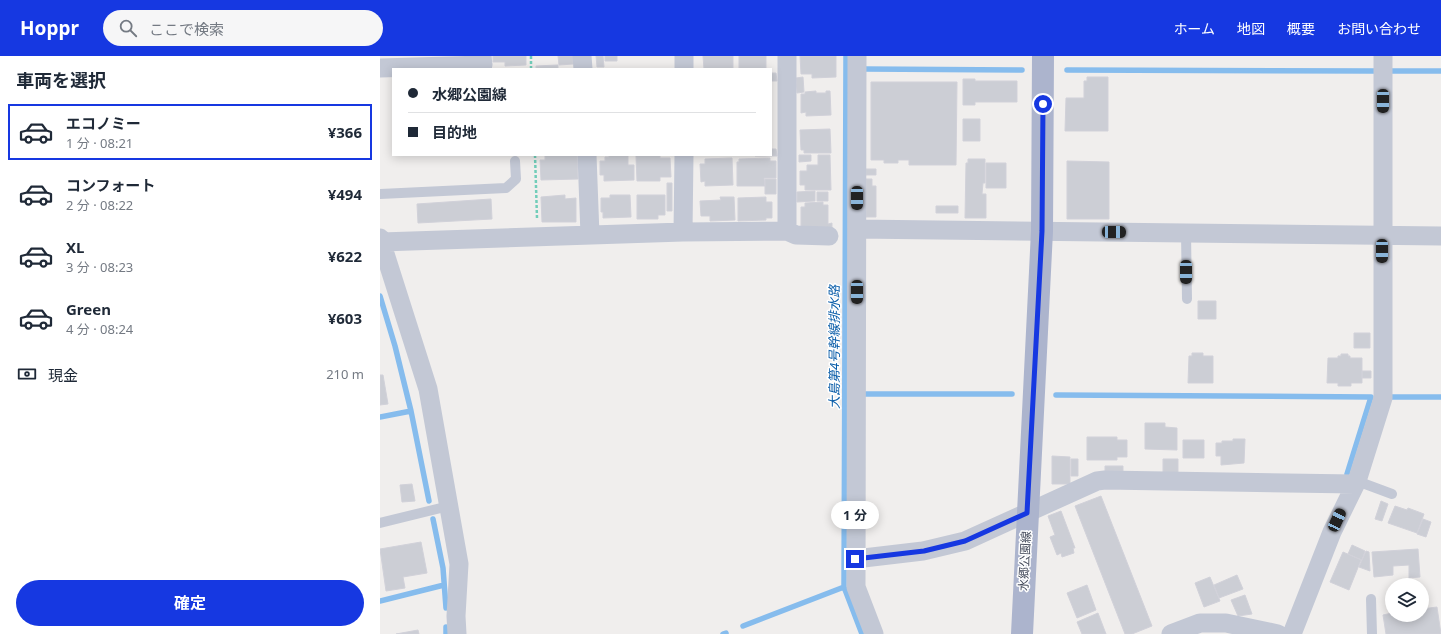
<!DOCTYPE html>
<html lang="ja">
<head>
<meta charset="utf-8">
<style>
	:root { --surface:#fff; --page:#f6f6f7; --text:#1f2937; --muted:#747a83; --line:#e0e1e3; --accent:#1638e1 }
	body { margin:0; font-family:"Noto Sans","Noto Sans JP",sans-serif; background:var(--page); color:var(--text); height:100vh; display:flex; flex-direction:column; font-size:15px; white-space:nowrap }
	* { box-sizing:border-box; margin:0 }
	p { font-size:13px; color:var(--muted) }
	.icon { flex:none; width:22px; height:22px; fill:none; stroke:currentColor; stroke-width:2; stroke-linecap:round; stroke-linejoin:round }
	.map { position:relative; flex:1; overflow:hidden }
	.details { display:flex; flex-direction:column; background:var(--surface); width:380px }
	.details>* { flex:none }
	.hud { position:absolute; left:12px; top:12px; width:380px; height:88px; border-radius:0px; box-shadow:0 2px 10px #0003; display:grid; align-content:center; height:88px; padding:0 16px; background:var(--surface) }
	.fabs { position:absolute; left:1005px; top:522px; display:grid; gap:8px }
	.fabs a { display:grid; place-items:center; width:44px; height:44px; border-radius:50%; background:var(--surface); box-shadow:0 2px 10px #0003; font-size:20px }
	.end { position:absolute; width:18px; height:18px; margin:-9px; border:5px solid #1638e1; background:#fff; box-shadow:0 0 0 2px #fff }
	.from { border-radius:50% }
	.bubble { position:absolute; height:28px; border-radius:14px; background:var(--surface); box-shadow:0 2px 10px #0003; font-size:13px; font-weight:700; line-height:28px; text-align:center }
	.car { position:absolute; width:12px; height:24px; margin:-12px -6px; border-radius:5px; box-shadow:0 0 3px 1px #0007; background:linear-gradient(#222 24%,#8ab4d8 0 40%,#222 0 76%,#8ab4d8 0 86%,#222 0) }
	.hud b { display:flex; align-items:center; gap:14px; height:38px; font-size:15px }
	.hud b+b { border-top:1px solid var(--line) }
	.hud i { width:10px; height:10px; background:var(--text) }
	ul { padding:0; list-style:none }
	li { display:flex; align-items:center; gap:12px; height:56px; margin:0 8px 6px; padding:0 8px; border:2px solid transparent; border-radius:0px }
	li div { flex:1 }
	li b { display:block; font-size:15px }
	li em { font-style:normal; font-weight:700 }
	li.selected { border-color:var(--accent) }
	li>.icon { width:36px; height:36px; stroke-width:1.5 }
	h2 { padding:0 16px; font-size:18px; line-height:48px }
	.pay { display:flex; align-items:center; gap:10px; height:44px; padding:0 16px; font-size:15px }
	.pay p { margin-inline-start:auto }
	.button { display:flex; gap:8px; margin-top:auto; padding:8px 16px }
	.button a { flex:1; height:46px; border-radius:24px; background:var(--accent); color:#fff; font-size:16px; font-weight:700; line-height:46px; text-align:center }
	header { display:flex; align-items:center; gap:24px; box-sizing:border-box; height:56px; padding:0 20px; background:var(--accent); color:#fff }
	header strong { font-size:19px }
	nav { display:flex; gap:22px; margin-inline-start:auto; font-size:14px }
	.search { width:280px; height:36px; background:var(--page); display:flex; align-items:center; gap:10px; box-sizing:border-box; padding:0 14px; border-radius:22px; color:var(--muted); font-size:15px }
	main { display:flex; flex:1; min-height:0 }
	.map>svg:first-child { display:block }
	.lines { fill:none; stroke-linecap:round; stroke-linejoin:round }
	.stream { stroke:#86bced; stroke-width:5.5 }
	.building { fill:#ccced5; stroke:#d1d1d9 }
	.path { stroke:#71cdb9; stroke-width:2.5; stroke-dasharray:3 2; stroke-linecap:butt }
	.service { stroke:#c3c8d5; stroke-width:10 }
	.minor { stroke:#c3c8d5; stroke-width:19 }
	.primary { stroke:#acb4cd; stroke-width:22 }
	.route { stroke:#1638e1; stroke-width:5 }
	.labels { text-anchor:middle; stroke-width:3; stroke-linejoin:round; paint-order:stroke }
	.street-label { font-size:12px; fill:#454b5b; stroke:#fff }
	.water-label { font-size:13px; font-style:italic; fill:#0a5da9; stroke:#fff }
</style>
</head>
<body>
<header>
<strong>Hoppr</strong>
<div class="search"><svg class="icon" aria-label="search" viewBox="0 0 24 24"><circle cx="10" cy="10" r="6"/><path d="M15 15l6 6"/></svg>ここで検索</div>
<nav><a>ホーム</a><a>地図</a><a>概要</a><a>お問い合わせ</a></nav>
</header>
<main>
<section class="details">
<h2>車両を選択</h2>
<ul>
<li class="selected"><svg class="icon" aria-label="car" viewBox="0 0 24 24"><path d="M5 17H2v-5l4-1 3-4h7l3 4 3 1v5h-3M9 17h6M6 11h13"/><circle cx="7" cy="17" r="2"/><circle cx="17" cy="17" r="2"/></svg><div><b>エコノミー</b><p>1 分 · 08:21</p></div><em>¥366</em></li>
<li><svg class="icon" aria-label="car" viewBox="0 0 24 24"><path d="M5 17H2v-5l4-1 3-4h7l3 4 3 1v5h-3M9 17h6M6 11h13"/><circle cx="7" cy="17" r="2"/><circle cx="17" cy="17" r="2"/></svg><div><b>コンフォート</b><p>2 分 · 08:22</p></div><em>¥494</em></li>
<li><svg class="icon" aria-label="car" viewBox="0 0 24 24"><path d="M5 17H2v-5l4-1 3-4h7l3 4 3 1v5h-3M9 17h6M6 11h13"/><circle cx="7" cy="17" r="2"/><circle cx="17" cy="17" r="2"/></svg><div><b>XL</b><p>3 分 · 08:23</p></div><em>¥622</em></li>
<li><svg class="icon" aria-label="car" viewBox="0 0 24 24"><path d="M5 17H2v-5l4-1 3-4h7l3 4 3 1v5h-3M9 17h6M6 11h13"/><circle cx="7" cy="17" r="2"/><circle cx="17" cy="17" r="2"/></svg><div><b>Green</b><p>4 分 · 08:24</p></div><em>¥603</em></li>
</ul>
<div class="pay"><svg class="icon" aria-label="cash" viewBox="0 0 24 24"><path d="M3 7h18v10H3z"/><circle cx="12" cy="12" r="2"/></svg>現金<p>210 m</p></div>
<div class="button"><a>確定</a></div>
</section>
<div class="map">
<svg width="1061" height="578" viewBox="0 0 1061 578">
	<rect width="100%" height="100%" fill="#f0eeed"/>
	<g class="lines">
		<path class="stream" d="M466 0 464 531 482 578
			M484 13 642 14
			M687 14 994 15
			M1011 15H1061
			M0 240 15 290 31 355 49 445
			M482 338H632
			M676 339 991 341 967 418
			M1011 341H1061
			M0 361 31 355
			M53 463 63 512 66 552
			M0 545 64 529
			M363 570 464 531
			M66 571V578
			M343 578 346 577"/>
	</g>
	<path class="building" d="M113 0H146V9L125 10V6H113Z
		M178 0H193V8L179 9Z
		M216 0H223L224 11H217Z
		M225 0H237V5H225Z
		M323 0H353V13H324Z
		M359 0H386V13H359Z
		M420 0H456V21L432 22V18H421Z
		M178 9V13H185H156V10Z
		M391 17H396L397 25H391Z
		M423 21 424 36 417 37 416 22Z
		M707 21H728V75H685L686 42H704V25H707Z
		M583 23H595V25H637V46H595V49H583Z
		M491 26H577L576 109H529V104H518V107H504V104H491Z
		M436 35V37H446V35H450L451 59 426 60V56L421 57V38H425V36Z
		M583 63H600V85H583Z
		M450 73 451 97H424V94H421L420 74Z
		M391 93H396L397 100H375V99H391Z
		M165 99H197L198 123 161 124 160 104H165Z
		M229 99 248 100V109H254V124L224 125V119H220V105H225V101H229Z
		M267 99H280V102H290L291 121H280V125H257L256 100Z
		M419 99H431V105L419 106Z
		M438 99H450L451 134H425V129H420V115H427V109H438Z
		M352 102 353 129 325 130V125L321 126 320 108H325V103Z
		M390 102V105H396V122H384L385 130H357V106H359V103Z
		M588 103H605V127H603L602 138H606V162H585L586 107H588Z
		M687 105 729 106V163H687Z
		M606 107H626V132H606Z
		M486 113H496V119H486Z
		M385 123H396V138H385Z
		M486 123H492V130H496V161H486Z
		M287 127H292V155H287Z
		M435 135V145L417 146V136Z
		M437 136H448V145H437Z
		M185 139V143L196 142V166H162L161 141Z
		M230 139H250L251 161 223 162V156H221V142H230Z
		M257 139H285V159H278V163H257Z
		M340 141H354L355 164 330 165V160H321L320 145 341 144Z
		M386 141V146H392V162H386V164L358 165V142Z
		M111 143 112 163 38 167 37 148Z
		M443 146V149H448V168L452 167V175L421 171V151H425V147Z
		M556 150H578V157H556Z
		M818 245H836V263H818Z
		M974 277H990V292H974Z
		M812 297H823V300H833V327H808L809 300H812Z
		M961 298H968V300H970V302H982V327H971V330H958V327H947L948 302H958V300H961Z
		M982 315H991V322H982Z
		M0 319H3L8 348 0 349Z
		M765 367H785V371L797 372V394L765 393Z
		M707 381H737V384H747V401H737V404H707Z
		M853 383H865L864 407 841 409V400H836V387H842V385H853Z
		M803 384H824V402H803Z
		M672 400 690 401V428H672Z
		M691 403H698V420H691Z
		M783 403H798V417H783Z
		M725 410H743V415H725Z
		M32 428 35 445 22 446 20 429Z
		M721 440 772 570 752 578H745L695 450Z
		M1001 445 1008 448 1002 465 995 463Z
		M1015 450 1027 454 1028 452 1044 458 1037 477 1008 467Z
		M681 455 695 492H693L694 497 682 501 681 497 677 499 670 481 675 479 668 460Z
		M1043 463 1051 466 1046 481 1037 478Z
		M41 486 47 517 23 521 25 532 6 535 0 493Z
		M972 489 985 495 982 504 968 498Z
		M1038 493 1040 521 1029 522V509L1013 510V519L994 521 992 496Z
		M986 495 989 496 990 515 979 511Z
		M963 496 981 504 969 534 950 526Z
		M857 519 863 533 839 542 834 529Z
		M830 521 840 545 824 551 815 527Z
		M707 529 716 554 697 562 687 537Z
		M865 539 872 558 858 560 851 544Z
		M1057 551 1061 578H1006L1003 559 1012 557V559H1042V553Z
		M718 557 726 578H702L697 566Z
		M38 574 39 578H16Z"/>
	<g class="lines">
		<path class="path" d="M151 0V13
			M155 99 157 162"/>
		<path class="service" d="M0 138 126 132 136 123 135 105
			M806 177 807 243
			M977 425 1012 438
			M0 467 69 450
			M991 543 992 578"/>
		<path class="minor" d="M202 0 203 13
			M477 0 476 531 494 578
			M0 12 103 9 102 0
			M304 13V0
			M207 99 210 179
			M477 173 1061 180
			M407 175V0
			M303 176 304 99
			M0 182 48 333 79 508 76 560 77 578
			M1 186 303 176 407 175 416 179 449 180
			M475 503 543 495 585 485 717 425 725 424 975 428
			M791 578 820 567H846L898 578
			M912 578 952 476 977 425 1003 342V0"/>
		<path class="primary" d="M642 578 662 175 663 0"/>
	</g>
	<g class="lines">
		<path class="route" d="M475 503 544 495 585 485 647 457 662 175 663 48"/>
	</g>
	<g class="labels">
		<g class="street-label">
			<text transform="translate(645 505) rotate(-87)" y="4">水郷公園線</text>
		</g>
		<g class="water-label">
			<text transform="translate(454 291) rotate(-90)" y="5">大島第4号幹線排水路</text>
		</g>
	</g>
</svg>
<div class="fabs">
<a><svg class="icon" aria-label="layers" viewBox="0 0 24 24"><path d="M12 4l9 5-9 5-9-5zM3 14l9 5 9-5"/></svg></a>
</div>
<i class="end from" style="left:663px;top:48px"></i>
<i class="end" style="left:475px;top:503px"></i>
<div class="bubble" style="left:451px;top:445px;width:48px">1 分</div>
<i class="car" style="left:1003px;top:45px;rotate:180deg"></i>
<i class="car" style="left:477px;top:142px;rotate:180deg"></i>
<i class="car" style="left:734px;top:176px;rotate:91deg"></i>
<i class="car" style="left:1002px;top:195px;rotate:180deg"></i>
<i class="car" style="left:806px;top:216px;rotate:180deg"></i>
<i class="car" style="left:477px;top:236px;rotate:180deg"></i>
<i class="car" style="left:957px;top:464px;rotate:25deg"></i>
<div class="hud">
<b><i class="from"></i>水郷公園線</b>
<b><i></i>目的地</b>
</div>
</div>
</main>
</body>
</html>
